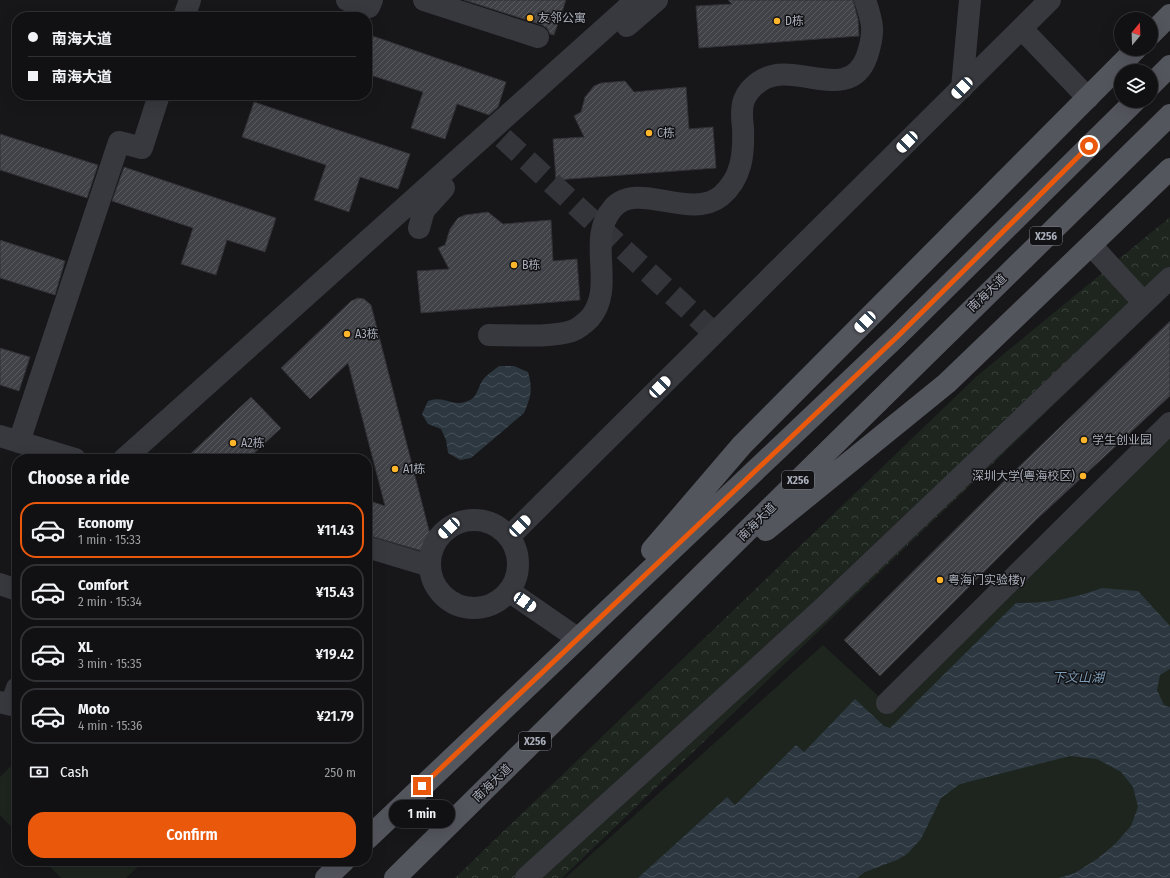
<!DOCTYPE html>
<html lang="en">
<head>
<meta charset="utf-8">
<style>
	:root { --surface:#111114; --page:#1e1f22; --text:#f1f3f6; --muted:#9c9da0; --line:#303134; --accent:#ea580c }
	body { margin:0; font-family:"Fira Sans Condensed","Noto Sans SC",sans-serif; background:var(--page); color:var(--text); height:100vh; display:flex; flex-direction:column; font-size:15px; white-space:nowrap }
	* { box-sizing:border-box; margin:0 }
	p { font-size:13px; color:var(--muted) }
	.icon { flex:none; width:22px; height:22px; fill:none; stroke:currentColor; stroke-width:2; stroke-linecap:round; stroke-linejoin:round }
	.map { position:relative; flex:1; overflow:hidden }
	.sheet { position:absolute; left:12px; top:454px; width:360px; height:412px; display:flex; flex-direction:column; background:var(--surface); border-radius:16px; box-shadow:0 4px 16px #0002,0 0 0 1px var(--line) }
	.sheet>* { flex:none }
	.banner { position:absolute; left:12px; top:12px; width:360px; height:88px; border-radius:16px; box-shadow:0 4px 16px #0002,0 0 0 1px var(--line); display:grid; align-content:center; height:88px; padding:0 16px; background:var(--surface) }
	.needle { width:26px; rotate:19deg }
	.fabs { position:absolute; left:1114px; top:12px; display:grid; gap:8px }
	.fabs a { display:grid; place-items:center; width:44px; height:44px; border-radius:50%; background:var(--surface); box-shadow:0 4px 16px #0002,0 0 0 1px var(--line); font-size:20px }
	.end { position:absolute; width:18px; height:18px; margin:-9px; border:5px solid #ea580c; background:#fff; box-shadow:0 0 0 2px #fff }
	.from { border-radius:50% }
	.bubble { position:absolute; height:28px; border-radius:14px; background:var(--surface); box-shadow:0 4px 16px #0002,0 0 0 1px var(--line); font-size:13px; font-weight:600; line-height:28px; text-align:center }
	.car { position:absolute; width:12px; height:24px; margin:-12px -6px; border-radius:5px; box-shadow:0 0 3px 1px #0007; background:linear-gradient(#fff 24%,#345 0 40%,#fff 0 76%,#345 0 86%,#fff 0) }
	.banner b { display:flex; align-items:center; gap:14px; height:38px; font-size:15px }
	.banner b+b { border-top:1px solid var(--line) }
	.banner i { width:10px; height:10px; background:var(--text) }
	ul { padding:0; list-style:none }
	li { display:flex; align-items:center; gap:12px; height:56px; margin:0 8px 6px; padding:0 8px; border:2px solid var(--line); border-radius:16px }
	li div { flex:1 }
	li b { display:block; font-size:15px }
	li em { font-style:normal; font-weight:600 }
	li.current { border-color:var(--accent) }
	li>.icon { width:36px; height:36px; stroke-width:1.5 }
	h2 { padding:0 16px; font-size:18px; line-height:48px }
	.pay { display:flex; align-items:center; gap:10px; height:44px; padding:0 16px; font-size:15px }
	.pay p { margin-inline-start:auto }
	.primary-button { display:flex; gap:8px; margin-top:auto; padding:8px 16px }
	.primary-button a { flex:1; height:46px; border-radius:16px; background:var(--accent); color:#fff; font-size:16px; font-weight:600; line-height:46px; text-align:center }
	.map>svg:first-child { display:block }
	.green { fill:#1d251e }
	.forest { fill:url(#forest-crowns) }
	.water { fill:url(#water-waves) }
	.building { fill:url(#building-hatch); stroke:#313136 }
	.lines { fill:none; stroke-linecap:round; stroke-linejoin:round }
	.minor-tunnel { stroke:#34353a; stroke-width:22; stroke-dasharray:22 11; stroke-linecap:butt }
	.minor { stroke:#38393f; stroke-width:22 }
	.major { stroke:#54565e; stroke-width:22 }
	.route { stroke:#ea580c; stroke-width:5 }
	.poi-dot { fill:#ffb62a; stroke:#121215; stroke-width:1.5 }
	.labels { text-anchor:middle; stroke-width:3; stroke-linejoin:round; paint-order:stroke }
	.shield { fill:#121215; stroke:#7c7f88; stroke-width:1 }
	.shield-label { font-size:11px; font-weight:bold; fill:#a9aeba }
	.poi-label { font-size:12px; fill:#a9aeba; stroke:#121215; text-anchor:start }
	.street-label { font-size:12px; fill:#a9aeba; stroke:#121215 }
	.water-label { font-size:13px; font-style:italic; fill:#7d9db8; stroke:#121215 }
</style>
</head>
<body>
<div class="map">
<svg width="1170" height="878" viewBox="0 0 1170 878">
	<defs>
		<pattern id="forest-crowns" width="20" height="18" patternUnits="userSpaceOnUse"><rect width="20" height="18" fill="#1d251e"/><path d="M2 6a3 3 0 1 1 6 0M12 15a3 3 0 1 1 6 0" fill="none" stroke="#3b423d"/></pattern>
		<pattern id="water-waves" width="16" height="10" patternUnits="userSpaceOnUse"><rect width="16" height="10" fill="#2c373f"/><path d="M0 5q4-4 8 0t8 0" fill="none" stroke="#485159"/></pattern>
		<pattern id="building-hatch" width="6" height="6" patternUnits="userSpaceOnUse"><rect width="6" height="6" fill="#414247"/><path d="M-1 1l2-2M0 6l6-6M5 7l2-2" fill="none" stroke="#5a5b5f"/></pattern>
	</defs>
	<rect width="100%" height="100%" fill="#17171a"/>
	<path class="green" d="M1170 423V878H565L823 645 886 703Z
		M17 760V833L0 815V777Z
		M44 861H144L126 878H61Z"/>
	<path class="forest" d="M1170 217V293L562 878H455L976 377Z"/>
	<path class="water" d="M499 366H514L528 372C533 389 531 397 524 413L471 458 460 460 448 453 446 440 441 429 428 424 422 414 428 401C444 395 450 406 465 402 477 399 477 390 482 381 486 375 494 370 499 366Z
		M1102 588 1138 591 1170 626V669L1160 675 1157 690 1164 705 1170 707V878H1058L1075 873 1097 859 1115 844 1131 826 1138 807 1133 787 1121 772 1097 759 1070 756 960 784 941 798 921 839 907 854 897 860 865 872 857 878H638L727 797 735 805 796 745 804 752 855 699 884 726 890 728 1016 603C1049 603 1071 599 1102 588Z"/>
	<path class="building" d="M464 0H566L554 35 550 34 547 28 542 25Z
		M728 0H853L858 19 859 36 699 48 696 6 732 4Z
		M367 34 506 82 498 107 489 115 457 104 445 139 411 128 423 92 367 74Z
		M625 81 634 92 686 87 689 129 713 127 716 168 556 180 553 139 584 137 574 116 581 112 585 97 594 86 601 83Z
		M254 102 410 154 398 189 360 177 349 212 314 200 326 165 242 137Z
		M0 134 98 165 87 198 0 170Z
		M124 167 276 218 265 252 227 240 216 275 181 264 193 228 112 201Z
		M488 212 503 224 551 220 553 261 577 259 580 300 421 313 417 271 449 269 438 248 445 245 450 229 458 218 465 215Z
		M0 240 65 261 55 295 0 278Z
		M358 298 364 299 371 305 431 538V546L425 552 367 535V500L385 506 348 363 310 399 281 368 351 301Z
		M1170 321V396L1036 520 880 676 844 640 1001 484Z
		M0 348 30 357 19 391 0 385Z
		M251 397 281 428 248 459H185Z"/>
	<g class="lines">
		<path class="minor-tunnel" d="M503 138 715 334"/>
		<path class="minor" d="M347 0 369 7 372 0
			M424 0 538 37
			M184 17 190 0
			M627 26 657 0
			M1022 29 1088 98
			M962 88 970 0
			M419 228 424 210 444 188
			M1091 245 1144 303
			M489 335C512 335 551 338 572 331 580 328 585 323 590 318 617 286 585 239 613 208 637 180 690 221 721 196 742 178 744 154 743 128 742 120 741 108 744 100 747 93 753 86 759 82 792 57 849 107 867 56 875 32 873 23 865 0
			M0 436 75 459
			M19 442 119 142 142 148 159 95
			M124 459 636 0
			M430 564a44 44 0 1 1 88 0a44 44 0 1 1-88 0Z
			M509 537 1050 0
			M367 547 430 566
			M0 584 17 590
			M509 591 577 638
			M0 702 11 705 17 688
			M887 703 1170 423
			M526 878 821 610 1170 278"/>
		<path class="major" d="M1151 34 1170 15
			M1151 85 1170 66
			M766 530 947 383 1170 169
			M652 550 742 445 1136 49
			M367 839 897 336 1135 101
			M326 878 344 861
			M395 878C654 624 910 368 1170 115"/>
	</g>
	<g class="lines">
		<path class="route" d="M422 786 898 336 1089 146"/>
	</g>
	<g class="poi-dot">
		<circle cx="530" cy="18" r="4"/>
		<circle cx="777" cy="21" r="4"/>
		<circle cx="649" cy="133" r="4"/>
		<circle cx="514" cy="265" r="4"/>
		<circle cx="347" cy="334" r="4"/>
		<circle cx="1084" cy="440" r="4"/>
		<circle cx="233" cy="443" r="4"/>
		<circle cx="395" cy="469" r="4"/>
		<circle cx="1083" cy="476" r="4"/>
		<circle cx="940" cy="580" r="4"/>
	</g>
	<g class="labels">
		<g class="shield">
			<rect x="1030" y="227" width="32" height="18" rx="3"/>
			<rect x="782" y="471" width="32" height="18" rx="3"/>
			<rect x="519" y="732" width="32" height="18" rx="3"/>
		</g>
		<g class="shield-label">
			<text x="1046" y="240">X256</text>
			<text x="798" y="484">X256</text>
			<text x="535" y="745">X256</text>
		</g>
		<g class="poi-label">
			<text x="538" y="22">友邻公寓</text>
			<text x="785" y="25">D栋</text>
			<text x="657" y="137">C栋</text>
			<text x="522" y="269">B栋</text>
			<text x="355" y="338">A3栋</text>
			<text x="1092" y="444">学生创业园</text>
			<text x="241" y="447">A2栋</text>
			<text x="403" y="473">A1栋</text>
			<text x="1075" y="480" text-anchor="end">深圳大学(粤海校区)</text>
			<text x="948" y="584">粤海门实验楼y</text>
		</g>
		<g class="street-label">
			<text transform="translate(987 293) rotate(-44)" y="4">南海大道</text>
			<text transform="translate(757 522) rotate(-45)" y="4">南海大道</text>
			<text transform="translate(492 783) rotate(-44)" y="4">南海大道</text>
		</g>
		<g class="water-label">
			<text x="1078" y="682">下文山湖</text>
		</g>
	</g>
</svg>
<div class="fabs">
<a><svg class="needle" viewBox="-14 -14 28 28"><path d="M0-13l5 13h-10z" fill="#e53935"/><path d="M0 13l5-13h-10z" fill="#9c9da0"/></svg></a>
<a><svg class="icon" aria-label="layers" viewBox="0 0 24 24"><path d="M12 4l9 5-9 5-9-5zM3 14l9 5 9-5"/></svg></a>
</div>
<i class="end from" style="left:1089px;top:146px"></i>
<i class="end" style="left:422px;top:786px"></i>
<div class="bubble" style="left:389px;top:800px;width:66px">1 min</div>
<i class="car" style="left:962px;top:88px;rotate:225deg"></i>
<i class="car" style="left:907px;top:142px;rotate:225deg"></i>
<i class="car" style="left:865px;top:322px;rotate:225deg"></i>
<i class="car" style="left:660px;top:387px;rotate:45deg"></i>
<i class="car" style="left:520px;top:526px;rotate:45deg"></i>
<i class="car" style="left:449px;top:528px;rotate:227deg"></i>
<i class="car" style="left:525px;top:602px;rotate:125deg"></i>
<div class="banner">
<b><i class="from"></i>南海大道</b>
<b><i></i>南海大道</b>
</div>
<section class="sheet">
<h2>Choose a ride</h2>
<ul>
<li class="current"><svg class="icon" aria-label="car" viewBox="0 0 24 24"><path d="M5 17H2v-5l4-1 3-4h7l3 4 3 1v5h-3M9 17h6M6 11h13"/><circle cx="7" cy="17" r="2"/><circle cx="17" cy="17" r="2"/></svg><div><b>Economy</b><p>1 min · 15:33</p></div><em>¥11.43</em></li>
<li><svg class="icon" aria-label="car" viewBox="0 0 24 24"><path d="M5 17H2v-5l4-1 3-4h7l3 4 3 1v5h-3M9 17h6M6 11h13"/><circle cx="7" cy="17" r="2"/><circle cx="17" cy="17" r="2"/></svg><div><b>Comfort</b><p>2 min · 15:34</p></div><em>¥15.43</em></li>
<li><svg class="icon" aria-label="car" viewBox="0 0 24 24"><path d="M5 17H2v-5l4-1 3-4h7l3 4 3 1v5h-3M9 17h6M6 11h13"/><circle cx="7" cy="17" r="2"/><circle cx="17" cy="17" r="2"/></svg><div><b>XL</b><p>3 min · 15:35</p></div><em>¥19.42</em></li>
<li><svg class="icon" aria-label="car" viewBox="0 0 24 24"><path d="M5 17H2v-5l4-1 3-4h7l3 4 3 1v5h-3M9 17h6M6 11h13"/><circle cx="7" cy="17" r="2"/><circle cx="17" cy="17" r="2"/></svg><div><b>Moto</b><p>4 min · 15:36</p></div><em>¥21.79</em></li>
</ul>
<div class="pay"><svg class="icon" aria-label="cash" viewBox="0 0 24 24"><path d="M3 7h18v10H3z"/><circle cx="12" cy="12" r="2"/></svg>Cash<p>250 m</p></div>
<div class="primary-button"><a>Confirm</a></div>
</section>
</div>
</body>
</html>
